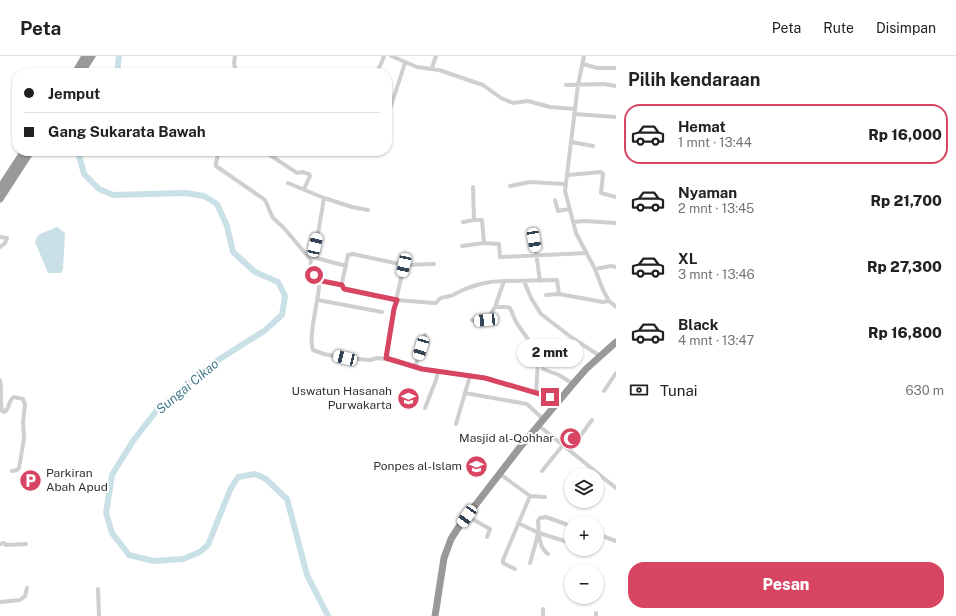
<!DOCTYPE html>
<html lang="id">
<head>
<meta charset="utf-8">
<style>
	:root { --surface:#fff; --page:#f2f2f2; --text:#222; --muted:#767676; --line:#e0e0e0; --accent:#d74563 }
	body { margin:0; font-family:"Public Sans",sans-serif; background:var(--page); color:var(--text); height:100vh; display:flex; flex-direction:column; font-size:15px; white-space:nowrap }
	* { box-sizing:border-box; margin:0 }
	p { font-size:13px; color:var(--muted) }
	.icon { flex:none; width:22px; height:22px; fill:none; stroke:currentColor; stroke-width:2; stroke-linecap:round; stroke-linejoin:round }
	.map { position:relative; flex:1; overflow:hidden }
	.sheet { display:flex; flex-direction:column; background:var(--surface); width:340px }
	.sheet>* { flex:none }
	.banner { position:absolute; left:12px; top:12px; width:380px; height:88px; border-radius:16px; box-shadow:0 1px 3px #0004; display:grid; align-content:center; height:88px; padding:0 12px; background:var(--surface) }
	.buttons { position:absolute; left:564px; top:412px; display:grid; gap:8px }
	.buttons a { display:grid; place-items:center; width:40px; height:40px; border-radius:50%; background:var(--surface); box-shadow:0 1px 3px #0004; font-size:20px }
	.end { position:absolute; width:18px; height:18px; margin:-9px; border:5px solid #d74563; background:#fff; box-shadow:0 0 0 2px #fff }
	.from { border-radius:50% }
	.bubble { position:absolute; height:28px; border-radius:14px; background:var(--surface); box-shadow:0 1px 3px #0004; font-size:13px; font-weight:800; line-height:28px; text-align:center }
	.car { position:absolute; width:12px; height:24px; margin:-12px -6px; border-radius:5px; box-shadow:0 0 3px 1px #0007; background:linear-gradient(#fff 24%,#345 0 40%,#fff 0 76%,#345 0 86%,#fff 0) }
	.banner b { display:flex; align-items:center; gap:14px; height:38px; font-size:15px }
	.banner b+b { border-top:1px solid var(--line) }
	.banner i { width:10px; height:10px; background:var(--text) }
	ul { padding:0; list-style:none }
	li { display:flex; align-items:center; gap:12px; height:60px; margin:0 8px 6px; padding:0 4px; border:2px solid transparent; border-radius:16px }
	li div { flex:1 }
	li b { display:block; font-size:15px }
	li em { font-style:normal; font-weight:800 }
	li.active { border-color:var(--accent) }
	li>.icon { width:36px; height:36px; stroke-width:1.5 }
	h2 { padding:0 12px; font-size:18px; line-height:48px }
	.pay { display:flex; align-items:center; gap:10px; height:44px; padding:0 12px; font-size:15px }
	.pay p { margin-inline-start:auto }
	.action { display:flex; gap:8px; margin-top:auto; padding:8px 12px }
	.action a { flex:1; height:46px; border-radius:16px; background:var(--accent); color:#fff; font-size:16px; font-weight:800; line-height:46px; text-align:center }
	header { display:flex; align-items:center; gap:24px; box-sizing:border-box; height:56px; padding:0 20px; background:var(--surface); border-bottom:1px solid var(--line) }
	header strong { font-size:19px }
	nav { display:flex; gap:22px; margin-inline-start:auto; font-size:14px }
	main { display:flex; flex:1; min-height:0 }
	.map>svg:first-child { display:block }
	.water { fill:#cae0e7 }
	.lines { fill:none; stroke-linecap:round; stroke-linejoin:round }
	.river { stroke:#cae0e7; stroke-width:6 }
	.street { stroke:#cfcfcf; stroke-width:4 }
	.highway { stroke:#999; stroke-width:7 }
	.route { stroke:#d74563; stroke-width:5 }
	.labels { text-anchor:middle; stroke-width:4; stroke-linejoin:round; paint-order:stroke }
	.poi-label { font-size:12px; fill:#323232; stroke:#fff; text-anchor:end }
	.water-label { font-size:13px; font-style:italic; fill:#467c8e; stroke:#fff }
</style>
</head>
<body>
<header>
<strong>Peta</strong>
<nav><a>Peta</a><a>Rute</a><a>Disimpan</a></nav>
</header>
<main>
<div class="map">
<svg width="616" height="560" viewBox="0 0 616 560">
	<rect width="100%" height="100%" fill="#fff"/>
	<path class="water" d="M57 171 65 177 63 213 61 217H48L35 186 38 179Z"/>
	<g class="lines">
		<path class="river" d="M117 17 119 0
			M80 95 79 99 84 118 99 133 113 139 186 137 204 140 217 148 227 170 233 196 255 216 278 226 285 240 282 259 264 275 215 306 157 354 133 385 112 419 106 457 112 477 129 499 154 505 183 503 200 496 208 489 230 434 238 421 255 418 266 423 287 443 307 519 328 560"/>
		<path class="street" d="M235 0 234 7 236 17
			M391 0 417 11 439 14 483 29 501 42 513 47 528 45 550 51 575 53
			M584 0 578 29 565 135 576 177 595 213 603 234 609 245 616 251
			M583 8 597 12H616
			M432 12 436 0
			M376 17 381 8 384 0
			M566 29 604 28 616 30
			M574 58 616 61
			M387 62 405 7
			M571 86 593 90
			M219 95 216 107V110L265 144 273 162 284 172 311 204C308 220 317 218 319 231 318 246 308 282 313 294L324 298 345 302 370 304 377 302 386 303 422 313 485 322 550 341 559 345
			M264 95 297 117 302 116 309 118 310 120 304 133
			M568 119 601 116 603 118 601 137 616 141
			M288 127 324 142 352 151 368 154
			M510 130 530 126 565 128
			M473 131 474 164H482L484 187 499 188 500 201 587 197
			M555 144 558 155 569 153
			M463 166 474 164
			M573 166 585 165 616 167
			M533 175 540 225
			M0 181 7 182 5 187 0 191
			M462 190 484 187
			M313 201 346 210
			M311 204 318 178 324 142
			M404 209 434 208
			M595 213 611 210 616 211
			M317 224 342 229
			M524 225 531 242 541 258 571 281 600 300
			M546 239 559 238
			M318 244 382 256
			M495 251H507L510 252 516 266 534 292 538 305 536 337
			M472 264 477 265 487 264 495 251 504 225 557 224 559 238 603 246 609 245
			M386 303 394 253 404 209 353 198 348 199 342 227 343 232 397 244 434 247H436C441 239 446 242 453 239 469 230 485 225 504 225
			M415 311 425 279
			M543 313 559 319 573 328
			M470 320 465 337 527 348 543 363
			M0 324C2 334 0 348 2 355L4 356C10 353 8 344 14 341L23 343 25 349 23 366 24 383 19 412 17 414 12 415
			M604 335 616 317
			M425 352 436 324 438 316
			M456 368 465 337
			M538 369 616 432
			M570 394 592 364
			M542 415 563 389
			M500 418 530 440 503 504V507L515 513
			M530 440 545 441
			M467 460 490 473 487 481
			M518 467 539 477 571 487
			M597 478 616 485
			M0 488 4 487 6 489 26 488
			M548 498C538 491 539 476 538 465L540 462 546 461 571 470
			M530 507 536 486 538 477
			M98 533 99 560
			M0 546 20 544 25 540 27 532
			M596 557V560
			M543 560V553"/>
		<path class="highway" d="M75 17 85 0
			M81 17 92 0
			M0 132 24 95
			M0 143 31 95
			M435 560 444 502 451 483 460 469 521 390 573 328 586 313 616 286"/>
	</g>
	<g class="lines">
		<path class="route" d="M314 219 317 224 342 229 344 233 397 244 394 253 386 302 422 313 485 322 550 341"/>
	</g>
	<defs>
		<symbol id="school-disc" viewBox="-11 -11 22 22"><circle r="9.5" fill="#d74563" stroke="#fff"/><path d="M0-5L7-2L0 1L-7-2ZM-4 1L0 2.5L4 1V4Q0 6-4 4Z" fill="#fff"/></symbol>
		<symbol id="mosque-disc" viewBox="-11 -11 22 22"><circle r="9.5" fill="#d74563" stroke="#fff"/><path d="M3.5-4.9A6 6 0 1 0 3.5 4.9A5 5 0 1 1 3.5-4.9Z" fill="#fff"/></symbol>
		<symbol id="parking-disc" viewBox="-11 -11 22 22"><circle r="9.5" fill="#d74563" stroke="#fff"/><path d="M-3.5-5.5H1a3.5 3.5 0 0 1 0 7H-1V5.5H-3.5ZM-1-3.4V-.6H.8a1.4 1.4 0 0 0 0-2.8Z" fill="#fff"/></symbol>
	</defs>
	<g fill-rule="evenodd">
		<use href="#school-disc" x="396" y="330" width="25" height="25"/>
		<use href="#mosque-disc" x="558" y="370" width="25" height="25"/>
		<use href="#school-disc" x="464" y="398" width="25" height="25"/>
		<use href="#parking-disc" x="18" y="412" width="25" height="25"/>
	</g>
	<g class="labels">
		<g class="poi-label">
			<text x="392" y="339">Uswatun Hasanah<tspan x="392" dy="14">Purwakarta</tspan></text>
			<text x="554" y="386">Masjid al-Qohhar</text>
			<text x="462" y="414">Ponpes al-Islam</text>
			<text x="46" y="421" text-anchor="start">Parkiran<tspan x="46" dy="14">Abah Apud</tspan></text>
		</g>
		<g class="water-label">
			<text transform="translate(187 330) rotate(-40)" y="5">Sungai Cikao</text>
		</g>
	</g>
</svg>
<div class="buttons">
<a><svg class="icon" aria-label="layers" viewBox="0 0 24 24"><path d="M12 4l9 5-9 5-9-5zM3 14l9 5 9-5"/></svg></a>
<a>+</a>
<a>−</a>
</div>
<i class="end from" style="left:314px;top:219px"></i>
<i class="end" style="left:550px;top:341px"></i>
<div class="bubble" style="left:517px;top:283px;width:66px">2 mnt</div>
<i class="car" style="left:534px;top:184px;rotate:171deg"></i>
<i class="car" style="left:315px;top:189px;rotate:13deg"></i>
<i class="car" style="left:404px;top:209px;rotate:192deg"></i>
<i class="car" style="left:486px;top:264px;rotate:265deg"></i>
<i class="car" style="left:421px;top:292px;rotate:197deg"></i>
<i class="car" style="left:345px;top:302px;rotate:284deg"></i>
<i class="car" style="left:467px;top:460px;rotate:215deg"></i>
<div class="banner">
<b><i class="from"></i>Jemput</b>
<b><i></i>Gang Sukarata Bawah</b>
</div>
</div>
<section class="sheet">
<h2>Pilih kendaraan</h2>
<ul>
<li class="active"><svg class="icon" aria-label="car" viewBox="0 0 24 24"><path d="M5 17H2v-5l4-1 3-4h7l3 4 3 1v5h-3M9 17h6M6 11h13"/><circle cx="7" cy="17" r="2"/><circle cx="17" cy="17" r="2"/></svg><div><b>Hemat</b><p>1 mnt · 13:44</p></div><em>Rp 16,000</em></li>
<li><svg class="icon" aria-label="car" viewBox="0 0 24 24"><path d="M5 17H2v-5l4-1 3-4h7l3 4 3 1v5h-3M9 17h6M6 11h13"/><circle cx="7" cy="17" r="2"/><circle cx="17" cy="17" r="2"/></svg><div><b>Nyaman</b><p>2 mnt · 13:45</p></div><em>Rp 21,700</em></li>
<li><svg class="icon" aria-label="car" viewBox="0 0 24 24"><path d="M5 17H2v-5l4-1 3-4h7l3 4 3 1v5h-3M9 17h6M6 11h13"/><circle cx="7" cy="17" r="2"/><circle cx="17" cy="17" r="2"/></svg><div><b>XL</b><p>3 mnt · 13:46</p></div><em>Rp 27,300</em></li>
<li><svg class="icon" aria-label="car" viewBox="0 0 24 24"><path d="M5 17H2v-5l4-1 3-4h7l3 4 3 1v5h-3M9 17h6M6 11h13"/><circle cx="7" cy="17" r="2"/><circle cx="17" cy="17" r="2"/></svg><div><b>Black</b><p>4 mnt · 13:47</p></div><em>Rp 16,800</em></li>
</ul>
<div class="pay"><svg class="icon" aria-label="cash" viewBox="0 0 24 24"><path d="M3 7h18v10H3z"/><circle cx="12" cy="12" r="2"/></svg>Tunai<p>630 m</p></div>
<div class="action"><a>Pesan</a></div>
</section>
</main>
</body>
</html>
